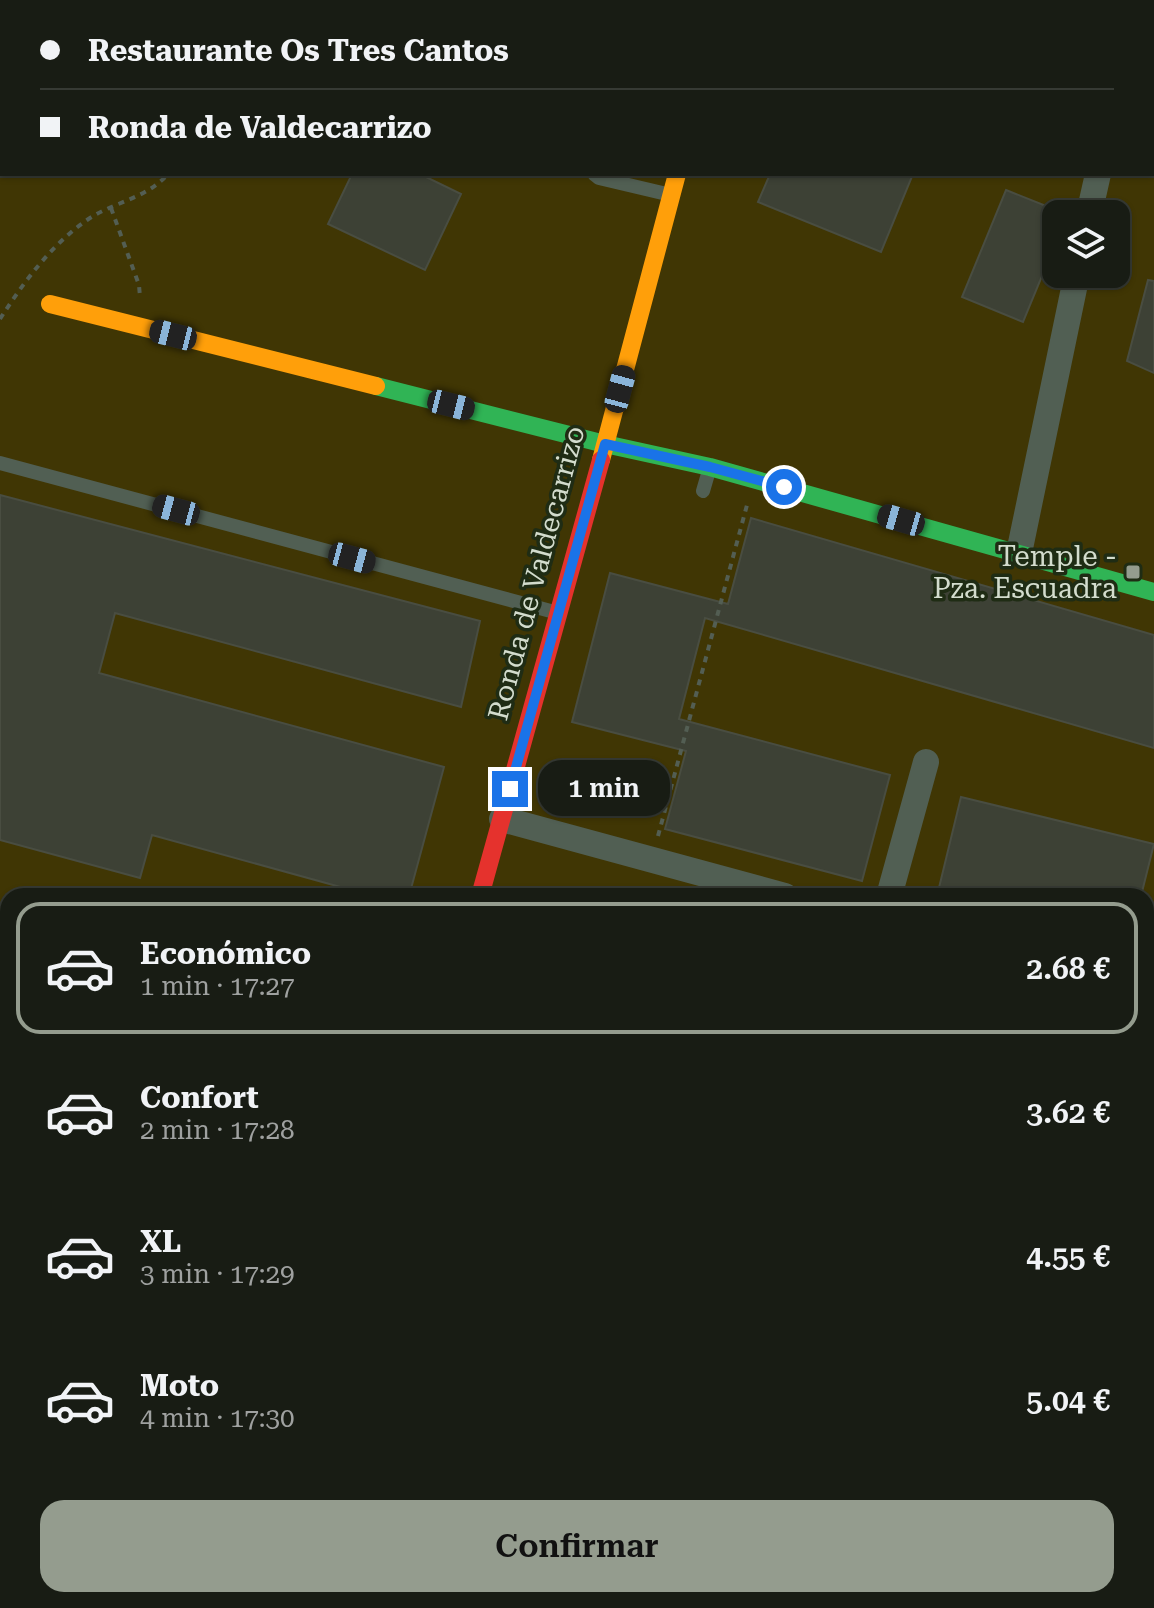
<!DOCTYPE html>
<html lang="es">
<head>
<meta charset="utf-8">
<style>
	:root { --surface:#181c14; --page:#252922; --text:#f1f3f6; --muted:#9fa1a0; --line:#363a34; --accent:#949c8e }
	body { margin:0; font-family:"Roboto Serif",serif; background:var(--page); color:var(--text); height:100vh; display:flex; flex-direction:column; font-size:30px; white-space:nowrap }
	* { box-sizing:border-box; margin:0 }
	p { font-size:26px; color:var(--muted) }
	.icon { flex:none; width:44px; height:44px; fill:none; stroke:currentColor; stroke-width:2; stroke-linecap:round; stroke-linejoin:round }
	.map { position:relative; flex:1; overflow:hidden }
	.sheet { position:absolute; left:0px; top:888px; width:1154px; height:720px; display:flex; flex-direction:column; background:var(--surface); border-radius:24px 24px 0 0; box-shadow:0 2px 6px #0004,0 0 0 2px var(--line) }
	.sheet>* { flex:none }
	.hud { position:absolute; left:0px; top:0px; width:1154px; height:176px; box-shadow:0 2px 6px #0004,0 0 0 2px var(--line); display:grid; align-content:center; height:176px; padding:0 40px; background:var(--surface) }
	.tools { position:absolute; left:1042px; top:200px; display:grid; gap:16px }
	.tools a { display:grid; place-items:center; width:88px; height:88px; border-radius:16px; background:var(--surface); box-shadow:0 2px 6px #0004,0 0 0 2px var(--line); font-size:40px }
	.end { position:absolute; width:36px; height:36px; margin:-18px; border:10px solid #1a73e8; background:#fff; box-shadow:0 0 0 4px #fff }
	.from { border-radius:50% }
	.bubble { position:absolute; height:56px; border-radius:24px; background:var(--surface); box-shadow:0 2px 6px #0004,0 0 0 2px var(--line); font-size:26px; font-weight:600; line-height:56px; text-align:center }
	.car { position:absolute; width:24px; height:48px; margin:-24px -12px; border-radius:10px; box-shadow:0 0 6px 2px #0007; background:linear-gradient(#222 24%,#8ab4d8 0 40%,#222 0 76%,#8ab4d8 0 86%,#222 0) }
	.hud b { display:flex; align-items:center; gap:28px; height:76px; font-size:30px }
	.hud b+b { border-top:2px solid var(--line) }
	.hud i { width:20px; height:20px; background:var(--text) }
	ul { padding:14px 0 0; list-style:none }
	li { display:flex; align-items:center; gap:24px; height:132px; margin:0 16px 12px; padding:0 24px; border:4px solid transparent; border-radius:24px }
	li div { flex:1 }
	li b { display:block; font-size:30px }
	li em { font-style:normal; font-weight:600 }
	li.current { border-color:var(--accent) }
	li>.icon { width:72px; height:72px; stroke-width:1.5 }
	.action { display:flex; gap:16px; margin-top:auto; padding:16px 40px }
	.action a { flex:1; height:92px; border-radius:24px; background:var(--accent); color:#111; font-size:32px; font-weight:600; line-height:92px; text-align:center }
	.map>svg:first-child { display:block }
	.green { fill:#403604; fill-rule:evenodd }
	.building { fill:#3d4135; stroke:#494d41; stroke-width:2 }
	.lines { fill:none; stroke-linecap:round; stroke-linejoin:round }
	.path { stroke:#535e53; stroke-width:4; stroke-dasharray:6 6; stroke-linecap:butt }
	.lane { stroke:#515f53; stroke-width:14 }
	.street { stroke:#515f53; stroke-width:26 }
	.fast { stroke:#30b455; stroke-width:18 }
	.slow { stroke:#ff9f0a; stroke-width:18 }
	.jam { stroke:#e5322d; stroke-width:18 }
	.route { stroke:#1a73e8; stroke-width:10 }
	.poi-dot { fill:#949c8e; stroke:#1f2c14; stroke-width:3 }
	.labels { text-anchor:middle; stroke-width:7; stroke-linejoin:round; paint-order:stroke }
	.poi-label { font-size:28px; fill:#d3dccd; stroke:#1f2c14; text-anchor:end }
	.street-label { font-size:28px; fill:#d3dccd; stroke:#1f2c14 }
</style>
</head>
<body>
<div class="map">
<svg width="1154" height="1608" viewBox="0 0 1154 1608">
	<rect width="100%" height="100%" fill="#20261a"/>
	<path class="green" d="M0 0H1154V1608H0ZM2 2H1152V174H2ZM1056 214H1116V274H1056ZM8 896H1146V1600H8Z"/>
	<path class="building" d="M352 174H420L461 194 425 270 328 224Z
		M770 174H913L881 252 758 202Z
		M1006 190 1056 210V242L1023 322 962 297Z
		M1148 280 1154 281V373L1127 361Z
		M0 495 480 621 461 707 115 613 99 673 444 767 409 896H373L152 835 140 878 0 840Z
		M751 518 1154 635V748L705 618 679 719 890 775 862 881 665 829 686 751 572 722 610 573 728 604Z
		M961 797 1154 844 1141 896H937Z"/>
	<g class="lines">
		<path class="path" d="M121 0 122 2
			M111 208 139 285 140 297
			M0 319C23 283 51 245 87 220 113 202 146 199 168 174
			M658 836 747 505"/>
		<path class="lane" d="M432 0 433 2
			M794 2V0
			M899 2 900 0
			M594 174 599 178 671 195
			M0 463 558 613
			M703 491 710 467
			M1146 1052 1154 1020
			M1146 1095 1154 1097
			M1146 1391 1154 1394
			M0 1499 8 1502"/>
		<path class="street" d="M719 2V0
			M1134 2V0
			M1089 214 1098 174
			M1019 553 1077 274
			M502 819 785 896
			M889 896 926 762
			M1146 991 1154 993
			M370 1600 404 1608
			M300 1608 302 1600
			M709 1608 711 1600"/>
		<path class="fast" d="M376 386 605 444 710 467 1154 592
			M1151 1608 1154 1596"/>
		<path class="slow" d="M50 304 376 386
			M601 460 677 174
			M1146 1456 1154 1427"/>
		<path class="jam" d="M480 896 601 460
			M1104 1608 1106 1600"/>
	</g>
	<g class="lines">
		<path class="route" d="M510 789 605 444 710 467 784 487"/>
	</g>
	<rect class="poi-dot" x="1125" y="564" width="16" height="16" rx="4"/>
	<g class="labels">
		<g class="poi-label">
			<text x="1117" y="566">Temple -<tspan x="1117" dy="32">Pza. Escuadra</tspan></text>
		</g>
		<g class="street-label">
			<text transform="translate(536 573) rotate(-75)" y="10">Ronda de Valdecarrizo</text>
		</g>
	</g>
</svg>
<div class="tools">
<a><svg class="icon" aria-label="layers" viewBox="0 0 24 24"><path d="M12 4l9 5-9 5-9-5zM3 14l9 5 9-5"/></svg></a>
</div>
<i class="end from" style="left:784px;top:487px"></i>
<i class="end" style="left:510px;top:789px"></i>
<div class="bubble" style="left:538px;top:760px;width:132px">1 min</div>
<i class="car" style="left:173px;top:335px;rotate:284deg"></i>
<i class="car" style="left:620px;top:389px;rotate:15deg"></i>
<i class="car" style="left:451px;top:405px;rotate:104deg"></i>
<i class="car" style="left:176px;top:510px;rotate:285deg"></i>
<i class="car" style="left:901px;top:520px;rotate:286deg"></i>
<i class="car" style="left:352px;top:558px;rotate:105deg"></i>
<div class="hud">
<b><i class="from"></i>Restaurante Os Tres Cantos</b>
<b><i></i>Ronda de Valdecarrizo</b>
</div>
<section class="sheet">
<ul>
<li class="current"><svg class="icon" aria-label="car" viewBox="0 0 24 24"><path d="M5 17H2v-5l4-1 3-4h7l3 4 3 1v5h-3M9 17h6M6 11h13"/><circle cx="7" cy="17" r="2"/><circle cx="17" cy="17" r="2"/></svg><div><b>Económico</b><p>1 min · 17:27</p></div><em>2.68 €</em></li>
<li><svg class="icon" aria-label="car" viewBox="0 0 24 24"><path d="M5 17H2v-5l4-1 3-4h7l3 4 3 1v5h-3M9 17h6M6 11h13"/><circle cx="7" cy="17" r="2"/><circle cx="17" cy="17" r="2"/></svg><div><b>Confort</b><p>2 min · 17:28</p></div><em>3.62 €</em></li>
<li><svg class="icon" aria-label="car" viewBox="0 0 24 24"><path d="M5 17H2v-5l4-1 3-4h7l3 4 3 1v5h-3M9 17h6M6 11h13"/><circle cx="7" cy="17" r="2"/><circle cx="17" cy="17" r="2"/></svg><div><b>XL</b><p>3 min · 17:29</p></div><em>4.55 €</em></li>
<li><svg class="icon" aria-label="car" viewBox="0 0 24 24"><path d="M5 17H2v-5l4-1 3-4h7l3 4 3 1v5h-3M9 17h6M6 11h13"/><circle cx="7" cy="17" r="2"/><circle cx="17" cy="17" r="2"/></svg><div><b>Moto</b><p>4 min · 17:30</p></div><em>5.04 €</em></li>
</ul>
<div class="action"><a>Confirmar</a></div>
</section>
</div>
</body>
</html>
